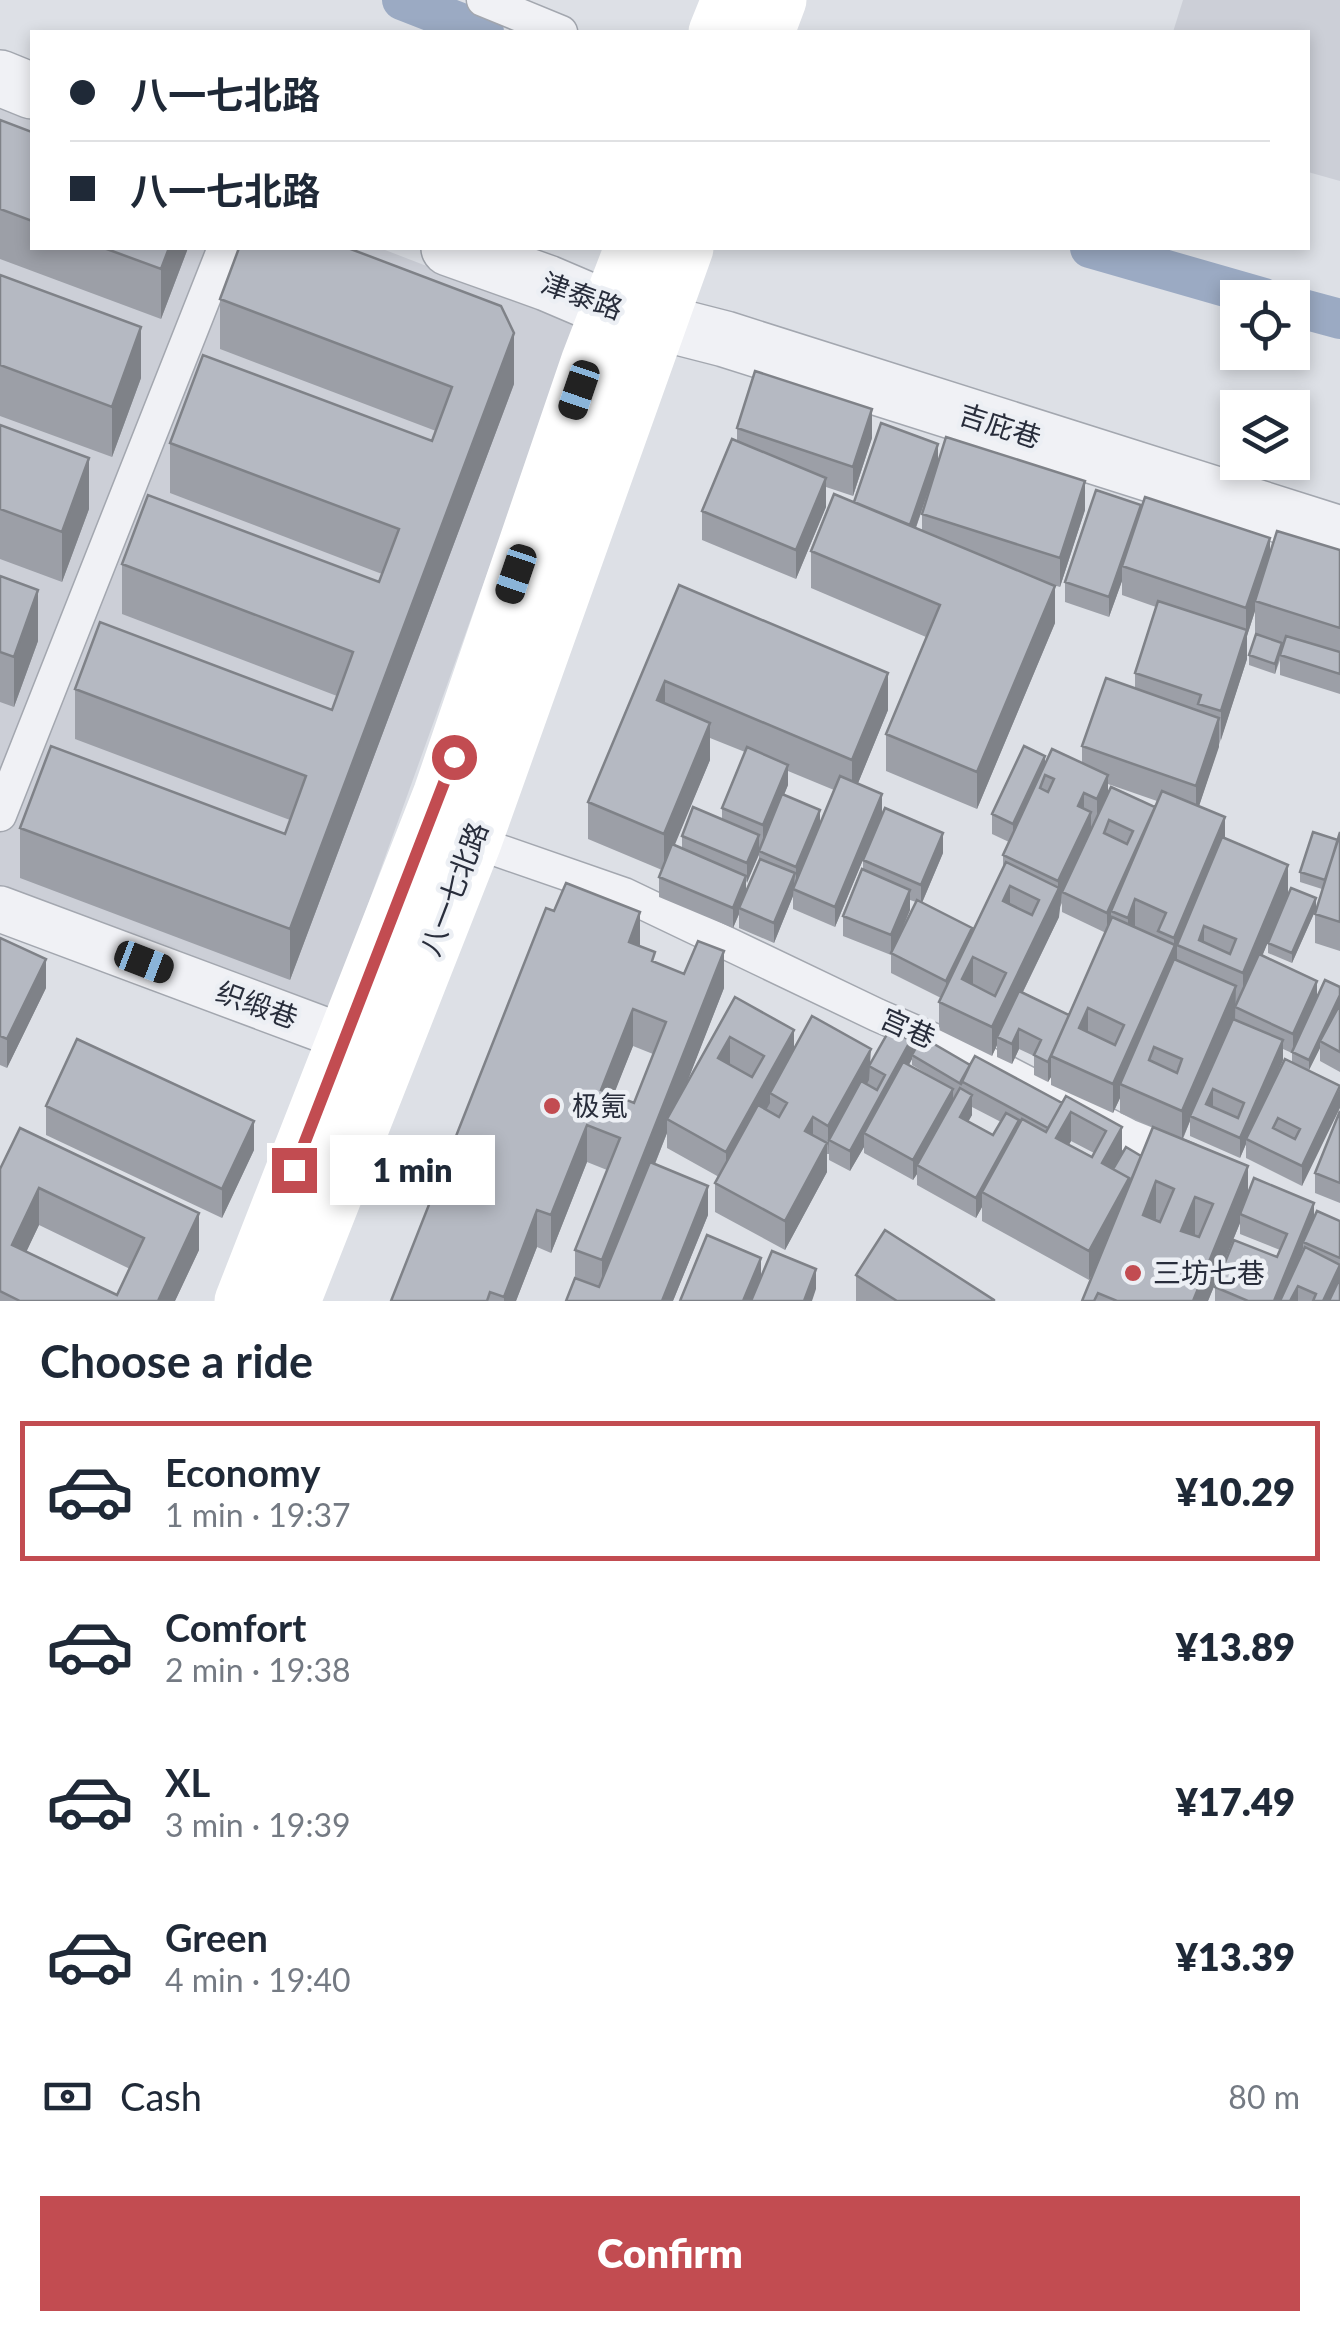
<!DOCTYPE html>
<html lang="en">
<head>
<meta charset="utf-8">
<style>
	:root { --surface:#fff; --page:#f2f2f3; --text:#1f2937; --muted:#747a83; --line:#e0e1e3; --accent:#c24c51 }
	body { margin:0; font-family:Lato,"Noto Sans SC",sans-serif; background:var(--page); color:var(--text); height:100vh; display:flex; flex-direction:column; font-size:38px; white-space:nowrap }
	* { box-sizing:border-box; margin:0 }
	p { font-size:32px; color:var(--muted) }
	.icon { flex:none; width:55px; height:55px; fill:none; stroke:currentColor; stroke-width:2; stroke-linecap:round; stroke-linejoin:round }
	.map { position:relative; height:1301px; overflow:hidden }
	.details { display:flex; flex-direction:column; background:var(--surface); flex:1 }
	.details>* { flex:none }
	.guide { position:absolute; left:30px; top:30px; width:1280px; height:220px; border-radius:0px; box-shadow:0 5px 15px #0003; display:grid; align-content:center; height:220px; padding:0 40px; background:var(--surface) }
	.fabs { position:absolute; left:1220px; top:280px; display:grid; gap:20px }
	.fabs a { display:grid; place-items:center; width:90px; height:90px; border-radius:0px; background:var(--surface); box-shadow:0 5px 15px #0003; font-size:50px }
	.end { position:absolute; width:45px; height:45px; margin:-22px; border:12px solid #c24c51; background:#fff; box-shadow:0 0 0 5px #fff }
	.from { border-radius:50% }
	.bubble { position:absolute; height:70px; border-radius:0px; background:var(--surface); box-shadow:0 5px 15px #0003; font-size:32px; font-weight:800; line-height:70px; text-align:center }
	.car { position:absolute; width:30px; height:60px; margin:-30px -15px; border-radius:12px; box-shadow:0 0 8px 2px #0007; background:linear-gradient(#222 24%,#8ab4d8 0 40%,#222 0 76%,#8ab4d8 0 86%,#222 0) }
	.guide b { display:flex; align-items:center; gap:35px; height:95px; font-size:38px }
	.guide b+b { border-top:2px solid var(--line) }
	.guide i { width:25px; height:25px; background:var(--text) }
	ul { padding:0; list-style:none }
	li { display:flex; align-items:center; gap:30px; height:140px; margin:0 20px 15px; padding:0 20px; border:5px solid transparent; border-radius:0px }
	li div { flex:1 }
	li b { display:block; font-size:38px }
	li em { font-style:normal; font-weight:800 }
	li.current { border-color:var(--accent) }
	li>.icon { width:90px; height:90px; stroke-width:1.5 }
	h2 { padding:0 40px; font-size:45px; line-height:120px }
	.pay { display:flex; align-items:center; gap:25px; height:110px; padding:0 40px; font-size:38px }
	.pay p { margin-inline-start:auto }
	.button { display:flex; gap:20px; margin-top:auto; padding:20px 40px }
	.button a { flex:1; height:115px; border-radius:0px; background:var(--accent); color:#fff; font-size:40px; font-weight:800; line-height:115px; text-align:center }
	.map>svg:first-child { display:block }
	.built { fill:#cccfd7 }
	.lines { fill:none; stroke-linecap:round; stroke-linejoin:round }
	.canal { stroke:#9baac3; stroke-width:40 }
	.pedestrian-casing { stroke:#a3a7af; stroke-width:35 }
	.minor-casing { stroke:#a3a7af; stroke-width:48 }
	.tertiary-casing { stroke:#a3a7af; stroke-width:58 }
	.pedestrian { stroke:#f0f1f5; stroke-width:32 }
	.minor { stroke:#f0f1f5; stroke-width:45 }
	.tertiary { stroke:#f0f1f5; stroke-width:55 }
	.secondary { stroke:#fff; stroke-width:55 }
	.wall { fill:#9c9fa7; fill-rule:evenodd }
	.shaded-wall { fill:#7f8288 }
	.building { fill:#b5b9c2; stroke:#7f8288; stroke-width:2.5; fill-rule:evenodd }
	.route { stroke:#c24c51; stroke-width:12 }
	.poi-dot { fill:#c24c51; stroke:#eceff4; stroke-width:4 }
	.labels { text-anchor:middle; stroke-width:9; stroke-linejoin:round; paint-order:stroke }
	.street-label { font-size:28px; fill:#282d3b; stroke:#eceff4 }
	.poi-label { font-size:28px; fill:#282d3b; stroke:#eceff4; text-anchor:start }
</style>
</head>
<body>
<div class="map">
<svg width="1340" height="1301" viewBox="0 0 1340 1301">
	<rect width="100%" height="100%" fill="#dde0e6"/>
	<path class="built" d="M1183 0H1340V181L1308 172V32H1173Z
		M0 100 32 113V248H380L577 324 330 1010 265 990 0 887Z"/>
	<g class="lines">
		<path class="canal" d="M402 0 484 32
			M1090 248 1264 298
			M1292 306 1340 319"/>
		<defs>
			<path id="pedestrian" d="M483 0 561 32
				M0 815 224 248
				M474 842 624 894 877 1015 1003 1070 1128 1135 1188 1159"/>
			<path id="minor" d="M0 909 324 1030 345 1040"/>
			<path id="tertiary" d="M0 78 32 91
				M449 248 547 283 608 309 725 339 1340 534"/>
		</defs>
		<use href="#pedestrian" class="pedestrian-casing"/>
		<use href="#minor" class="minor-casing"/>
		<use href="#tertiary" class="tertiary-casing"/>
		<use href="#pedestrian" class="pedestrian"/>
		<use href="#minor" class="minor"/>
		<use href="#tertiary" class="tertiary"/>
		<path class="secondary" d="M716 32 729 0
			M767 32 779 0
			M242 1301 441 793 589 360 632 248
			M293 1301 474 842 686 248"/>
	</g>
	<path class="wall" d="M0 120 32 132V248H188L161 319 0 259Z
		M0 275 141 378 112 457 0 416Z
		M220 299 514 384 290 980 20 878V828L285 834 290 820 75 739V689L332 710 337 696 122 614V564L379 582 382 574 170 493V443L432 441 436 431 220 349Z
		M0 425 89 509 62 582 0 559Z
		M737 428 872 438 853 496 826 487V507L796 579 702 540V511L737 441Z
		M938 462 1085 510 1060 587 1050 584 1055 623 977 809 886 771V734L926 637 811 588V551L854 502ZM934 474 922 514V530L916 528Z
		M1096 490 1270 554 1340 550V694L1280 675V660L1275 674 1249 665V655L1255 636V611L1247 636V659L1199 806 1225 838 1288 894 1262 956 1317 997 1340 987V1072L1320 1061V1048L1309 1070 1292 1062V1053L1283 1049V1060L1269 1092 1340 1086 1302 1186 1246 1158V1144L1240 1158 1190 1136V1121L1183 1139 1248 1194 1314 1219 1340 1221V1301H1215V1287L1277 1257 1280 1250 1240 1234V1223L1208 1301H1082L1096 1267 1089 1280 982 1221V1207L976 1218 917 1185V1174L913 1180 864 1153V1147L850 1171 829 1160V1154H827V1172L785 1250 715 1212V1183L719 1177 667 1148V1133L655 1164 708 1215 673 1301H566L575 1278V1250L607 1170 587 1162 551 1253 537 1247 516 1301H391L640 946 655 963 724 988 686 1084 735 997 794 1049 871 1064 906 1038 919 1042 970 1065 1122 1127V1154L1141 1156 1153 1127 1120 1113V1098L1113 1113 1051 1085V1077L1048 1082 1034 1075V1056L1019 1049 1012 1064 997 1057V1045L992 1056 939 1030V1002L941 998 891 973V955L843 936V916L863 870V860L943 853 922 903 972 932 1003 869V855L1009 842 992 834V814L1045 764H1082V746L1135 688V673L1156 607 1122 595V581L1109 617 1065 602V582ZM1108 784 1157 801 1155 807 1108 795ZM910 900 916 902 896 944 910 910ZM1062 903V912L1106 933 1069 1015 1023 992 1059 917V909ZM633 1046 653 1054 634 1103 613 1095ZM912 1059V1065L947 1086 909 1065ZM972 1107 1001 1122 993 1135 968 1121 972 1115ZM1071 1141 1094 1153 1092 1157 1069 1145Z
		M0 576 38 641 14 707 0 702Z
		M679 585 888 710 858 783 882 814 835 927 793 909V896L774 943 739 928V914L733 928 659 897V877L662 870 588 839V802ZM710 738 745 752 722 808V819L682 836V848L674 845 710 760ZM788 771 834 790 820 824 784 795 788 785ZM759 855V861L746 890V883Z
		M1340 832V951L1315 943V914L1322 889 1300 882V872L1338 840Z
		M1316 909 1292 963 1268 953V943Z
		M0 938 46 988 7 1068 0 1065Z
		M46 1106 254 1150 222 1218 46 1135Z
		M1340 1111V1203L1315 1193V1173Z
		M0 1169 199 1250 175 1301H0ZM39 1225 130 1269 117 1295 26 1252Z
		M856 1275 994 1301H856Z"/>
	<path class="shaded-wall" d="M169 248H188L161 319V269Z
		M141 327V378L112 457V407Z
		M514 333V384L290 980V929Z
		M872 409V438L853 496V467Z
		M938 444V463L908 550V531Z
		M89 458V509L62 582V532Z
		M826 478V507L796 579V550Z
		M1085 481V510L1060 587V558Z
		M1141 505V525L1122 566V581L1109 617V597Z
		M1270 538V567L1255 601V611L1247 636V659L1221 740V711L1246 630V608Z
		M1055 586V623L977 809V772Z
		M38 590V641L14 707V657Z
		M1282 643V653L1280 655 1275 674V664Z
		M888 673V710L852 798V760Z
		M665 681V719L657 700Z
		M1219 718V747L1196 815V786Z
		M710 723V760L664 871V834Z
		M1045 756V775L1013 843V824Z
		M788 765V785L763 845V825Z
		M1108 775V804L1097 828V799Z
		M1084 793V822L1078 806Z
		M882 794V814L835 927V907Z
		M1156 808 1111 911V923L1107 933V913Z
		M820 810V830L796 887V867Z
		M1091 812V840L1062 892 1059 917 1000 1039 997 1037V1045L992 1056V1027L1058 889V881Z
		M1225 817V846L1177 945V961L1120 1084V1098L1113 1113V1084L1174 947V938Z
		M943 833V853L921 905V885Z
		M759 835V854L747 883V863Z
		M1288 865V894L1243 1002V973Z
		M795 873 793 896 774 943V923Z
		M746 876V896L739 908V914L733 928V908Z
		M1010 886V915L1003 901Z
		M910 890V910L891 955V935Z
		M1316 898V909L1292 963V953Z
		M1135 899V928L1128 947V918Z
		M640 912V950L629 942Z
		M1204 926V955L1199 940Z
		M972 928V947L946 1000V981Z
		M724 951V988L672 1121 667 1119V1133L602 1297V1260Z
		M973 957V986L962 979Z
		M46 959V988L7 1068V1039Z
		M1317 981V1001L1293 1054V1034Z
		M1236 986 1235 1018 1192 1117 1190 1116V1121L1182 1140V1111Z
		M1340 995V1005L1320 1041V1048L1309 1070V1060Z
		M1088 1008V1037L1079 1028Z
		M633 1009V1046L601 1127V1090Z
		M919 1025V1045L912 1055V1059L869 1136 864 1133V1147L850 1171V1151Z
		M1019 1029V1049L1012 1064V1044Z
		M794 1030V1059L770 1093V1103L726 1181V1152Z
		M730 1037V1066L718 1058Z
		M1283 1040V1060L1248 1140 1246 1139V1144L1240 1158V1138Z
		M871 1049 869 1080 835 1143 829 1140 828 1155V1126Z
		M1051 1057V1077L1048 1082V1062Z
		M1340 1088V1108L1302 1186V1166Z
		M953 1089V1109L917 1165V1174L913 1180V1160Z
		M1213 1089V1109L1206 1104Z
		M972 1095V1115L960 1137V1117Z
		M1071 1112V1141L1056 1167V1138Z
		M813 1117V1146L805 1131Z
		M1019 1120V1140L982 1192V1207L976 1218V1198Z
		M254 1121V1150L222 1218V1189Z
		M587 1125V1162L551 1253V1215Z
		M1122 1127V1156L1112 1175 1102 1163Z
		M827 1143V1172L785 1250V1221Z
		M1248 1166V1203L1240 1214V1223L1208 1301H1193Z
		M1129 1178V1207L1089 1280V1251Z
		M1156 1181V1218L1143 1252V1215Z
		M708 1186V1215L673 1301H662Z
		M39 1188V1225L12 1282V1245Z
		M1195 1197V1234L1181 1268V1231Z
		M1314 1203V1223L1303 1242V1248L1282 1301H1274Z
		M537 1210V1247L516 1301H504V1297Z
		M199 1213V1250L175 1301H158Z
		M761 1258V1277L751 1301H743Z
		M1340 1265V1285L1332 1301H1323Z
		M816 1269V1289L812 1301H804Z
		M1298 1286V1301H1290Z"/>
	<path class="building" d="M0 120 32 132V221L0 209Z
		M104 248H169L161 269Z
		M239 248H348L501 306 514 333 290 929 20 828 51 746 285 834 306 776 75 689 100 622 332 710 353 652 122 564 148 495 379 582 399 529 170 443 203 355 432 441 452 387 220 299Z
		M0 275 141 327 112 407 0 365Z
		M755 371 872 409 853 467 737 428Z
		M881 423 938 444 910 525 854 502Z
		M0 425 89 458 62 532 0 509Z
		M946 437 1085 481 1060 558 922 514Z
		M732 439 826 478 796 550 702 511Z
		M1096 490 1141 505 1109 597 1065 582Z
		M834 494 1055 586 977 772 886 734 940 605 811 551Z
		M1145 497 1270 538 1246 608 1122 566Z
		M1277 531 1340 550V628L1255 601Z
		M0 576 38 590 14 657 0 652Z
		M679 585 888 673 852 760 665 681 657 700 710 723 664 834 588 802Z
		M1158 601 1247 630 1221 711 1198 704 1201 695 1135 673Z
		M1256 634 1282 643 1275 664 1249 655Z
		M1286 636 1340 652V674L1280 655Z
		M1106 678 1219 718 1196 786 1082 746Z
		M1024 746 1045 756 1013 824 992 814Z
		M747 747 788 765 763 825 722 808Z
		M1052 749 1108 775 1097 799 1084 793 1078 806 1091 812 1058 881 1003 855ZM1045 775 1054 779 1048 792 1040 788Z
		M840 776 882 794 835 907 793 889Z
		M1111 787 1155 807 1107 913 1062 892ZM1109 820 1133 831 1127 844 1104 833Z
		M1162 791 1225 817 1174 938 1158 931 1166 913 1135 899 1128 918 1111 911Z
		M782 794 820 810 796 867 759 851Z
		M693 807 759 835 747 863 682 836Z
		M885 808 943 833 921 885 863 860Z
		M1313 832 1338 840 1325 880 1300 872Z
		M1340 832V922L1315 914Z
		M1222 837 1288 865 1243 973 1177 945ZM1204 926 1236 939 1230 954 1199 940Z
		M672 844 746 876 733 908 659 877Z
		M760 859 795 873 774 923 739 908Z
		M1006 862 1059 888 992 1027 939 1002ZM1010 886 1039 900 1032 915 1003 901ZM973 957 1006 973 995 996 962 979Z
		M862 869 910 890 891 935 843 916Z
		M566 883 640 912 629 942 655 952 652 961 684 974 698 941 724 951 602 1260 575 1250 620 1138 587 1125 551 1215 537 1210 504 1297 490 1292 487 1301H391L546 908 554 911ZM633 1009 666 1022 634 1103 601 1090Z
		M1291 888 1316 898 1292 953 1268 943Z
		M917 900 972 928 946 981 891 953Z
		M1112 917 1175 945 1113 1084 1051 1056ZM1088 1008 1124 1025 1115 1045 1079 1028Z
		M0 938 46 959 7 1039 0 1036Z
		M1259 954 1317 981 1293 1034 1235 1007Z
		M1174 959 1236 986 1182 1111 1120 1084ZM1154 1047 1182 1059 1177 1073 1149 1060Z
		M1325 980 1340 987V995L1309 1060 1292 1052Z
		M1019 991 1069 1015 1048 1062 1034 1055 1041 1040 1019 1029 1012 1044 997 1037Z
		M735 997 794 1030 726 1152 667 1119ZM730 1037 764 1056 752 1077 718 1058Z
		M1340 1004V1052L1320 1041Z
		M812 1016 871 1049 828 1126 813 1117 805 1131 827 1143 785 1221 715 1183 758 1105 779 1117 787 1103 770 1093Z
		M1233 1019 1283 1040 1240 1138 1190 1116ZM1213 1089 1244 1103 1238 1118 1206 1104Z
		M915 1023 919 1025 850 1151 829 1140 861 1081 877 1090 885 1075 869 1066 890 1029 906 1038Z
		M922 1037 970 1065 961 1084 912 1055Z
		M77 1039 254 1121 222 1189 46 1106Z
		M975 1056 1062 1103 1048 1128 961 1081Z
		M1285 1059 1340 1086 1302 1166 1246 1139ZM1278 1118 1300 1129 1295 1139 1273 1128Z
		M903 1062 953 1089 913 1160 864 1133Z
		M960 1088 972 1095 960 1117 993 1135 1006 1113 1019 1120 976 1198 917 1165Z
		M1066 1096 1122 1127 1102 1163 1129 1178 1089 1251 982 1192 1022 1119 1046 1132ZM1071 1112 1106 1131 1092 1157 1056 1138Z
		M1340 1111V1183L1315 1173Z
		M1153 1127 1248 1166 1193 1301H1117L1098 1293 1094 1301H1082ZM1156 1181 1174 1189 1160 1222 1143 1215ZM1195 1197 1213 1204 1199 1237 1181 1231Z
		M20 1128 199 1213 158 1301H20L0 1291V1169ZM39 1188 144 1238 117 1295 12 1245Z
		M1126 1147 1141 1156 1129 1185V1178L1113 1169Z
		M650 1162 708 1186 662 1301H566L575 1278 599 1287Z
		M1254 1178 1314 1203 1274 1301H1248L1215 1287 1234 1240 1277 1257 1287 1234 1240 1214Z
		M1317 1211 1340 1221V1258L1303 1242Z
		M885 1230 994 1300V1301H897L856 1275Z
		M707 1235 761 1258 743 1301H680Z
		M1305 1247 1340 1265 1323 1301H1313L1316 1294 1298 1286 1290 1301H1280Z
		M772 1251 816 1269 804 1301H751Z
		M1338 1282 1340 1283V1301H1329Z"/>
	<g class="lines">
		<path class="route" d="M294 1170 454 757"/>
	</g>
	<g class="poi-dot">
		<circle cx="552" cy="1106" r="10"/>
		<circle cx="1133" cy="1273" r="10"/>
	</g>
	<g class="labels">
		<g class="street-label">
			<text transform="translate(582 296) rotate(20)" y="10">津泰路</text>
			<text transform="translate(1000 426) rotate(18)" y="10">吉庇巷</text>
			<text transform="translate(454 889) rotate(-69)" y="10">八一七北路</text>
			<text transform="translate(257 1005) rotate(20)" y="10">织缎巷</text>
			<text transform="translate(908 1028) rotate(24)" y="10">宫巷</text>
		</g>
		<g class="poi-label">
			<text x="572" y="1116">极氪</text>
			<text x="1153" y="1283">三坊七巷</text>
		</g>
	</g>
</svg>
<div class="fabs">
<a><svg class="icon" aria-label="locate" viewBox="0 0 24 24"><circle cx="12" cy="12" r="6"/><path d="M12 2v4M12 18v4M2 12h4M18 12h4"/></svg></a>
<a><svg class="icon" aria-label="layers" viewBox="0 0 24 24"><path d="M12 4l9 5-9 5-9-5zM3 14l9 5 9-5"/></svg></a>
</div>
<i class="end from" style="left:454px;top:757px"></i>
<i class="end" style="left:294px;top:1170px"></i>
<div class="bubble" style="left:330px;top:1135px;width:165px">1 min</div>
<i class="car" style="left:579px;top:390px;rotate:199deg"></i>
<i class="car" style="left:516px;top:574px;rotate:199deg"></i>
<i class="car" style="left:144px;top:962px;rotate:111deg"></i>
<div class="guide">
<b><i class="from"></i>八一七北路</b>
<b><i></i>八一七北路</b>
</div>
</div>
<section class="details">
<h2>Choose a ride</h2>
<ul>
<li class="current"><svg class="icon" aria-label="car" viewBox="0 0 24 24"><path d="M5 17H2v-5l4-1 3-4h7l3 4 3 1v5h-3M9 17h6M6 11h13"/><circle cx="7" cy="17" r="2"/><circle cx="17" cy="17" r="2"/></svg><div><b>Economy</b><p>1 min · 19:37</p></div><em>¥10.29</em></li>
<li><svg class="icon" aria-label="car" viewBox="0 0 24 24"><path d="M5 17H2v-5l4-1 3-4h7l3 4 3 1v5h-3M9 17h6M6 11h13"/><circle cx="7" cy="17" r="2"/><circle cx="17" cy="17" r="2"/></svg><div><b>Comfort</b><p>2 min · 19:38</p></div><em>¥13.89</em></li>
<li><svg class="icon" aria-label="car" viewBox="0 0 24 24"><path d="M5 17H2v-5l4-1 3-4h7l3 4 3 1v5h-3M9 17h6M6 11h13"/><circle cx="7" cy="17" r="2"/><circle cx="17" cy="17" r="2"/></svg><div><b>XL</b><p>3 min · 19:39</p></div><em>¥17.49</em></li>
<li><svg class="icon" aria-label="car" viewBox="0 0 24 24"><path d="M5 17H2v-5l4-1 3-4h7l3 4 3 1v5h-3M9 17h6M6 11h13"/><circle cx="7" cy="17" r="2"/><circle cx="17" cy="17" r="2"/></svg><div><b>Green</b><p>4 min · 19:40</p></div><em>¥13.39</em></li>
</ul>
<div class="pay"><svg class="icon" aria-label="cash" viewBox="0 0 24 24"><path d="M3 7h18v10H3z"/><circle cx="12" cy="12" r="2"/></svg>Cash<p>80 m</p></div>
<div class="button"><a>Confirm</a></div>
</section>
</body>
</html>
